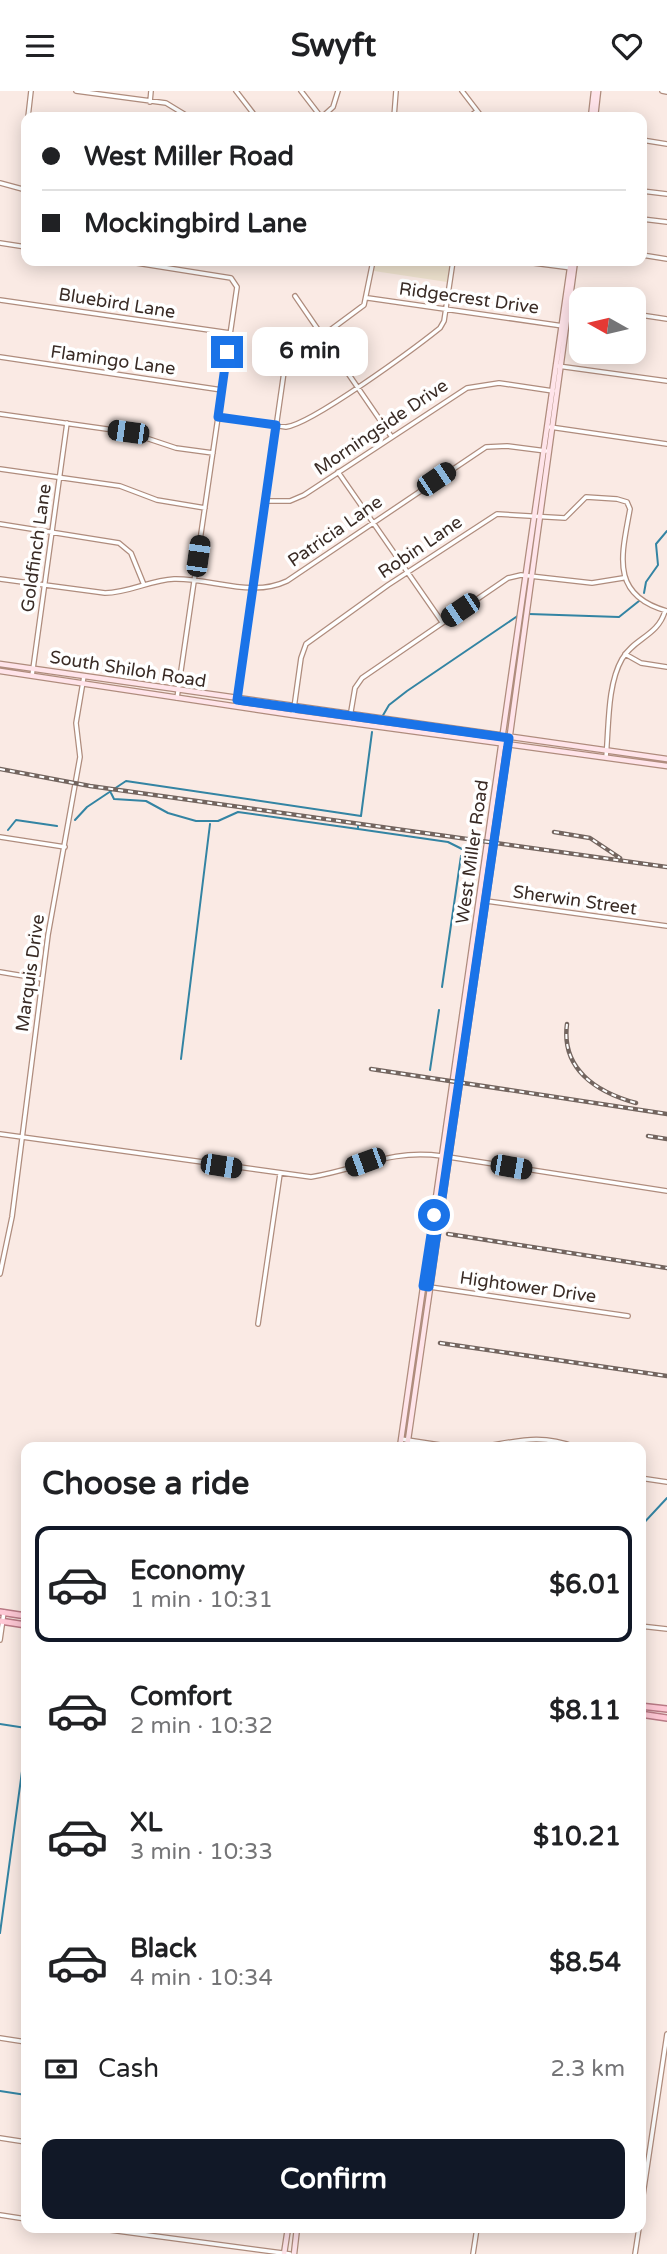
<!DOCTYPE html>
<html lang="en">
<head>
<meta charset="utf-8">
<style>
	:root { --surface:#fff; --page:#f6f6f6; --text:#202124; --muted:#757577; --line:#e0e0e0; --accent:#111827 }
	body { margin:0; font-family:"Varela Round",sans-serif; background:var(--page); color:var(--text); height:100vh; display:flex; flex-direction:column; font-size:26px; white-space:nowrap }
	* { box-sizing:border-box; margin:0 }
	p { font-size:23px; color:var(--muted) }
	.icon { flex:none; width:38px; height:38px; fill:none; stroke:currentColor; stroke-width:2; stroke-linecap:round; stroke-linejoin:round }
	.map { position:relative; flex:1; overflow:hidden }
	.details { position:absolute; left:21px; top:1351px; width:625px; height:791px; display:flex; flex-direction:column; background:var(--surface); border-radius:14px; box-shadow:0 4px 18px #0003 }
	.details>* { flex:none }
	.top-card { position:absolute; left:21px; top:21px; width:626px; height:154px; border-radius:14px; box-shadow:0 4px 18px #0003; display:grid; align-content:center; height:154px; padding:0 21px; background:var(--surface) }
	.needle { width:46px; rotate:278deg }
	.controls { position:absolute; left:569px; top:196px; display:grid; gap:14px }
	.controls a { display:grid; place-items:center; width:77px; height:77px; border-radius:14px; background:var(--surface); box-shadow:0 4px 18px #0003; font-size:35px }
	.end { position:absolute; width:32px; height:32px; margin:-16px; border:9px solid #1a73e8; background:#fff; box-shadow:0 0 0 4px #fff }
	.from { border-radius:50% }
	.bubble { position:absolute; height:49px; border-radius:14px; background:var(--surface); box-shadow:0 4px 18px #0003; font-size:23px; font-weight:700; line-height:49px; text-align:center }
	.car { position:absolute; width:21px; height:42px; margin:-21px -10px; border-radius:9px; box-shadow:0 0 5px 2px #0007; background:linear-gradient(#222 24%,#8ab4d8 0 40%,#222 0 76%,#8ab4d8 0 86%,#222 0) }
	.top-card b { display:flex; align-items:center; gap:24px; height:66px; font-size:26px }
	.top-card b+b { border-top:2px solid var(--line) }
	.top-card i { width:18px; height:18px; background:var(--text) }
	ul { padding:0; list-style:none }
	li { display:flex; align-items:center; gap:21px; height:116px; margin:0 14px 10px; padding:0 7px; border:4px solid transparent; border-radius:14px }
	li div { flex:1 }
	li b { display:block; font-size:26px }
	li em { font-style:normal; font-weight:700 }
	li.on { border-color:var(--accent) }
	li>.icon { width:63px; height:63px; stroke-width:1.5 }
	h2 { padding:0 21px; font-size:32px; line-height:84px }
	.pay { display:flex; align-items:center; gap:18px; height:77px; padding:0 21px; font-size:26px }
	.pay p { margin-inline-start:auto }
	.action { display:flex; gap:14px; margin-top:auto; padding:14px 21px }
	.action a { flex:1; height:80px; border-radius:14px; background:var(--accent); color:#fff; font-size:28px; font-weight:700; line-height:80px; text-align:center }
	header { display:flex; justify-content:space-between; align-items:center; height:91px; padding:0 21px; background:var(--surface); font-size:32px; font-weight:700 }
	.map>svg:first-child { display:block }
	.education { fill:#eee2ce }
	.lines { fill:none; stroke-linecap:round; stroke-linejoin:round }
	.stream { stroke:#3384a3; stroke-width:2 }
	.minor-casing { stroke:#af8c7d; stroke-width:6 }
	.tertiary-casing { stroke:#af8c7d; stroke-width:6 }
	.secondary-casing { stroke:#af8c7d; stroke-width:7 }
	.primary-casing { stroke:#b97a85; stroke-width:8 }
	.minor { stroke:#fff; stroke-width:3.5 }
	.tertiary { stroke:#fff; stroke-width:3.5 }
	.secondary { stroke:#ffe4ea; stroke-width:4.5 }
	.primary { stroke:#fec8d5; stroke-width:5 }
	.rail-casing { stroke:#73655f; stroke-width:4.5 }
	.rail { stroke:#fff; stroke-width:2; stroke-dasharray:5; stroke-linecap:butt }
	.route { stroke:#1a73e8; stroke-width:9 }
	.labels { text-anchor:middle; stroke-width:7; stroke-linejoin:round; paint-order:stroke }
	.street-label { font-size:18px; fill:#392b25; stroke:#fff }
</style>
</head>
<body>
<header><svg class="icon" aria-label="menu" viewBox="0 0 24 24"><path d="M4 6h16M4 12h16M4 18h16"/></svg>Swyft<svg class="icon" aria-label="heart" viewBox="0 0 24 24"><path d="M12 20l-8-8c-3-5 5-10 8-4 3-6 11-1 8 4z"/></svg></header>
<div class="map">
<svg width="667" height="2163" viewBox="0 0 667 2163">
	<rect width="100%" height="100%" fill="#faeae4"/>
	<path class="education" d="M376 170H450L447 191 374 180Z"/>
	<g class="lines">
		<path class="stream" d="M644 502 646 491 658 474 656 453 667 440
			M529 523 619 526 639 510
			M382 626 389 614 407 600 519 524
			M111 702 114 708 146 710 168 722 196 730H218L238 721 358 738
			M75 729 87 716 126 690 361 725 372 641
			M358 735V738L448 751 462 758
			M8 739 16 729 57 735
			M442 896 461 765
			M181 968 210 733
			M430 979 439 919
			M640 1436 667 1407
			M0 1633 26 1637
			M0 1842 26 1651
			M0 2000 26 2004"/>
		<defs>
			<path id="minor" d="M76 0 166 12 189 26
				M236 0 256 26
				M301 0 321 26
				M462 0 482 26
				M662 0 667 1
				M150 11 151 0
				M28 26 31 0
				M322 26 333 16 338 0
				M394 26 396 0
				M469 26 476 21
				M642 49 667 53
				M0 92 26 99
				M642 100 667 103
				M642 128 667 131
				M0 152 26 156
				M642 164 667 168
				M124 170 231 187 237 196 177 607
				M518 170 572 177
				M295 205 391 345
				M368 207 563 235
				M0 209 230 242
				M567 214 581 216
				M634 223 667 228
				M0 266 222 299
				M558 275 667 290
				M0 323 128 341 176 357 213 362
				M218 326 286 336C312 333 415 257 440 237L444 230 453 170
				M0 378 120 395 157 409 205 417
				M338 381 442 531
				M265 410H290L304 404 467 297 499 292 553 300
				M0 433 119 452 131 462 144 494
				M0 488 105 502C129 502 150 489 174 488 212 487 251 507 287 490L486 356 507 355 546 360
				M625 563 641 572 667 576
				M32 585 67 332
				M236 615 284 281 302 260 364 214 373 170
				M293 624 301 567 306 553 388 494 497 423 565 427 586 406 617 408 627 411 630 418C622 463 609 504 667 520
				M349 632 355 597 362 587 508 487 521 484 592 492 623 487
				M606 666C609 636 607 594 622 568 634 547 658 545 665 520
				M0 746 65 756
				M479 809 667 835
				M0 881 42 888
				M22 1046 311 1086C361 1078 388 1058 442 1065
				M423 1195 628 1225
				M258 1233 280 1083
				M640 1535 667 1538
				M0 1549 4 1521
				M0 1947 26 1951
				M0 2047 26 2051
				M0 2124 26 2128
				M640 2124 667 1943
				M95 2137 290 2163
				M473 2163 477 2137
				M635 2163 639 2137"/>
			<path id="tertiary" d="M550 336 667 353
				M0 1043 22 1046
				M442 1065 667 1100
				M0 1183 12 1126 48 844 80 666 76 632 84 585
				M401 1348 453 1356
				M480 1356C515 1351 540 1342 575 1356
				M640 1387 667 1391"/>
			<path id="secondary" d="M591 26 594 0
				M595 26 598 0
				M0 573 667 668
				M0 580 293 624 667 675
				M400 1356 571 170
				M407 1356 504 687 575 170
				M284 2163 288 2137
				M294 2163 297 2137"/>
			<path id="primary" d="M0 1521 26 1525
				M0 1530 26 1534
				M640 1615 667 1618
				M640 1623 667 1627"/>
		</defs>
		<use href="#minor" class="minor-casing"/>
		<use href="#tertiary" class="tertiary-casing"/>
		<use href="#secondary" class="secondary-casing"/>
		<use href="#primary" class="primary-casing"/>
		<use href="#minor" class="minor"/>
		<use href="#tertiary" class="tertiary"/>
		<use href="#secondary" class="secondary"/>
		<use href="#primary" class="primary"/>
		<defs>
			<path id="rail" d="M0 678 90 695 667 776
				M554 741 590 747 620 767
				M567 933C561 978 596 1001 636 1012
				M371 978 667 1023
				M648 1045 667 1048
				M448 1143 667 1177
				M440 1252 667 1285"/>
		</defs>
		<use href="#rail" class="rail-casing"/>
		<use href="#rail" class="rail"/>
	</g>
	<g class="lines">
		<path class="route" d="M227 261 218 326 276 334 237 609 509 647 429 1196 423 1195 434 1124"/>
	</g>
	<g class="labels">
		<g class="street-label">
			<text transform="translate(469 207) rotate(8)" y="6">Ridgecrest Drive</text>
			<text transform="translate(117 212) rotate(9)" y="6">Bluebird Lane</text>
			<text transform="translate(113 269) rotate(8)" y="6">Flamingo Lane</text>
			<text transform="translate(381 336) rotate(-34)" y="6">Morningside Drive</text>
			<text transform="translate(335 440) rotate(-35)" y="6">Patricia Lane</text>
			<text transform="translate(420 456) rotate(-34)" y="6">Robin Lane</text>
			<text transform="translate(36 457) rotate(-82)" y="6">Goldfinch Lane</text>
			<text transform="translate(128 578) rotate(9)" y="6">South Shiloh Road</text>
			<text transform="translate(472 761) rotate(-82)" y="6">West Miller Road</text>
			<text transform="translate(575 809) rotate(8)" y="6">Sherwin Street</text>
			<text transform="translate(30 882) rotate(-82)" y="6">Marquis Drive</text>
			<text transform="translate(528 1196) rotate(8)" y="6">Hightower Drive</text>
		</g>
	</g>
</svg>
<div class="controls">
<a><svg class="needle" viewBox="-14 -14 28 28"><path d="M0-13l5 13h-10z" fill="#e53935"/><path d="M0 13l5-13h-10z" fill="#757577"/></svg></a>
</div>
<i class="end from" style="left:434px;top:1124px"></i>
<i class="end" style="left:227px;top:261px"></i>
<div class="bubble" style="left:252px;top:236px;width:116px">6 min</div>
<i class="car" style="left:128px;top:341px;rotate:278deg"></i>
<i class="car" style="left:436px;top:388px;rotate:56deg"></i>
<i class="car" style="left:198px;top:465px;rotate:8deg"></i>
<i class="car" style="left:460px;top:519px;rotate:236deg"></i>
<i class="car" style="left:365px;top:1071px;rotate:250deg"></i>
<i class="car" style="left:221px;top:1075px;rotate:99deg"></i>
<i class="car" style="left:511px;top:1076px;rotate:100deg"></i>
<div class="top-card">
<b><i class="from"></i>West Miller Road</b>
<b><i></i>Mockingbird Lane</b>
</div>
<section class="details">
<h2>Choose a ride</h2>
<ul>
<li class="on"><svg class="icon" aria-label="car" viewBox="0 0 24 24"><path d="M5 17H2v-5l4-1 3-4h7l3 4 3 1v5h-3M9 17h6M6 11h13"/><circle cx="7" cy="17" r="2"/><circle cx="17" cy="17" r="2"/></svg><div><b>Economy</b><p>1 min · 10:31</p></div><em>$6.01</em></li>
<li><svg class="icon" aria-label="car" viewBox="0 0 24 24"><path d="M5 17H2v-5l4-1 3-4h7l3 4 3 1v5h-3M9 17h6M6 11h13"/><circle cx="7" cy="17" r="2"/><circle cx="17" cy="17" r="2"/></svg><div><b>Comfort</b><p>2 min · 10:32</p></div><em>$8.11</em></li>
<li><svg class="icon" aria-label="car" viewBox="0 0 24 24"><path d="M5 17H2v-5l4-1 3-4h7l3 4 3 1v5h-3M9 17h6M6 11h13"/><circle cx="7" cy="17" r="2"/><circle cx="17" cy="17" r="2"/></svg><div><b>XL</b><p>3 min · 10:33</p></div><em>$10.21</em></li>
<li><svg class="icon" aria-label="car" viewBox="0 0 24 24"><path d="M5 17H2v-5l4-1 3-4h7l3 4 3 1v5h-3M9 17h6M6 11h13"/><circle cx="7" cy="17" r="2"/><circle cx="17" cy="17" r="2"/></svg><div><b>Black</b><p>4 min · 10:34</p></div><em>$8.54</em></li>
</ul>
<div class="pay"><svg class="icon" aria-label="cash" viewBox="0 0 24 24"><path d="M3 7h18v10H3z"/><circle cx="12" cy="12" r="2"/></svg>Cash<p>2.3 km</p></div>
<div class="action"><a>Confirm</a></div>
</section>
</div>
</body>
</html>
